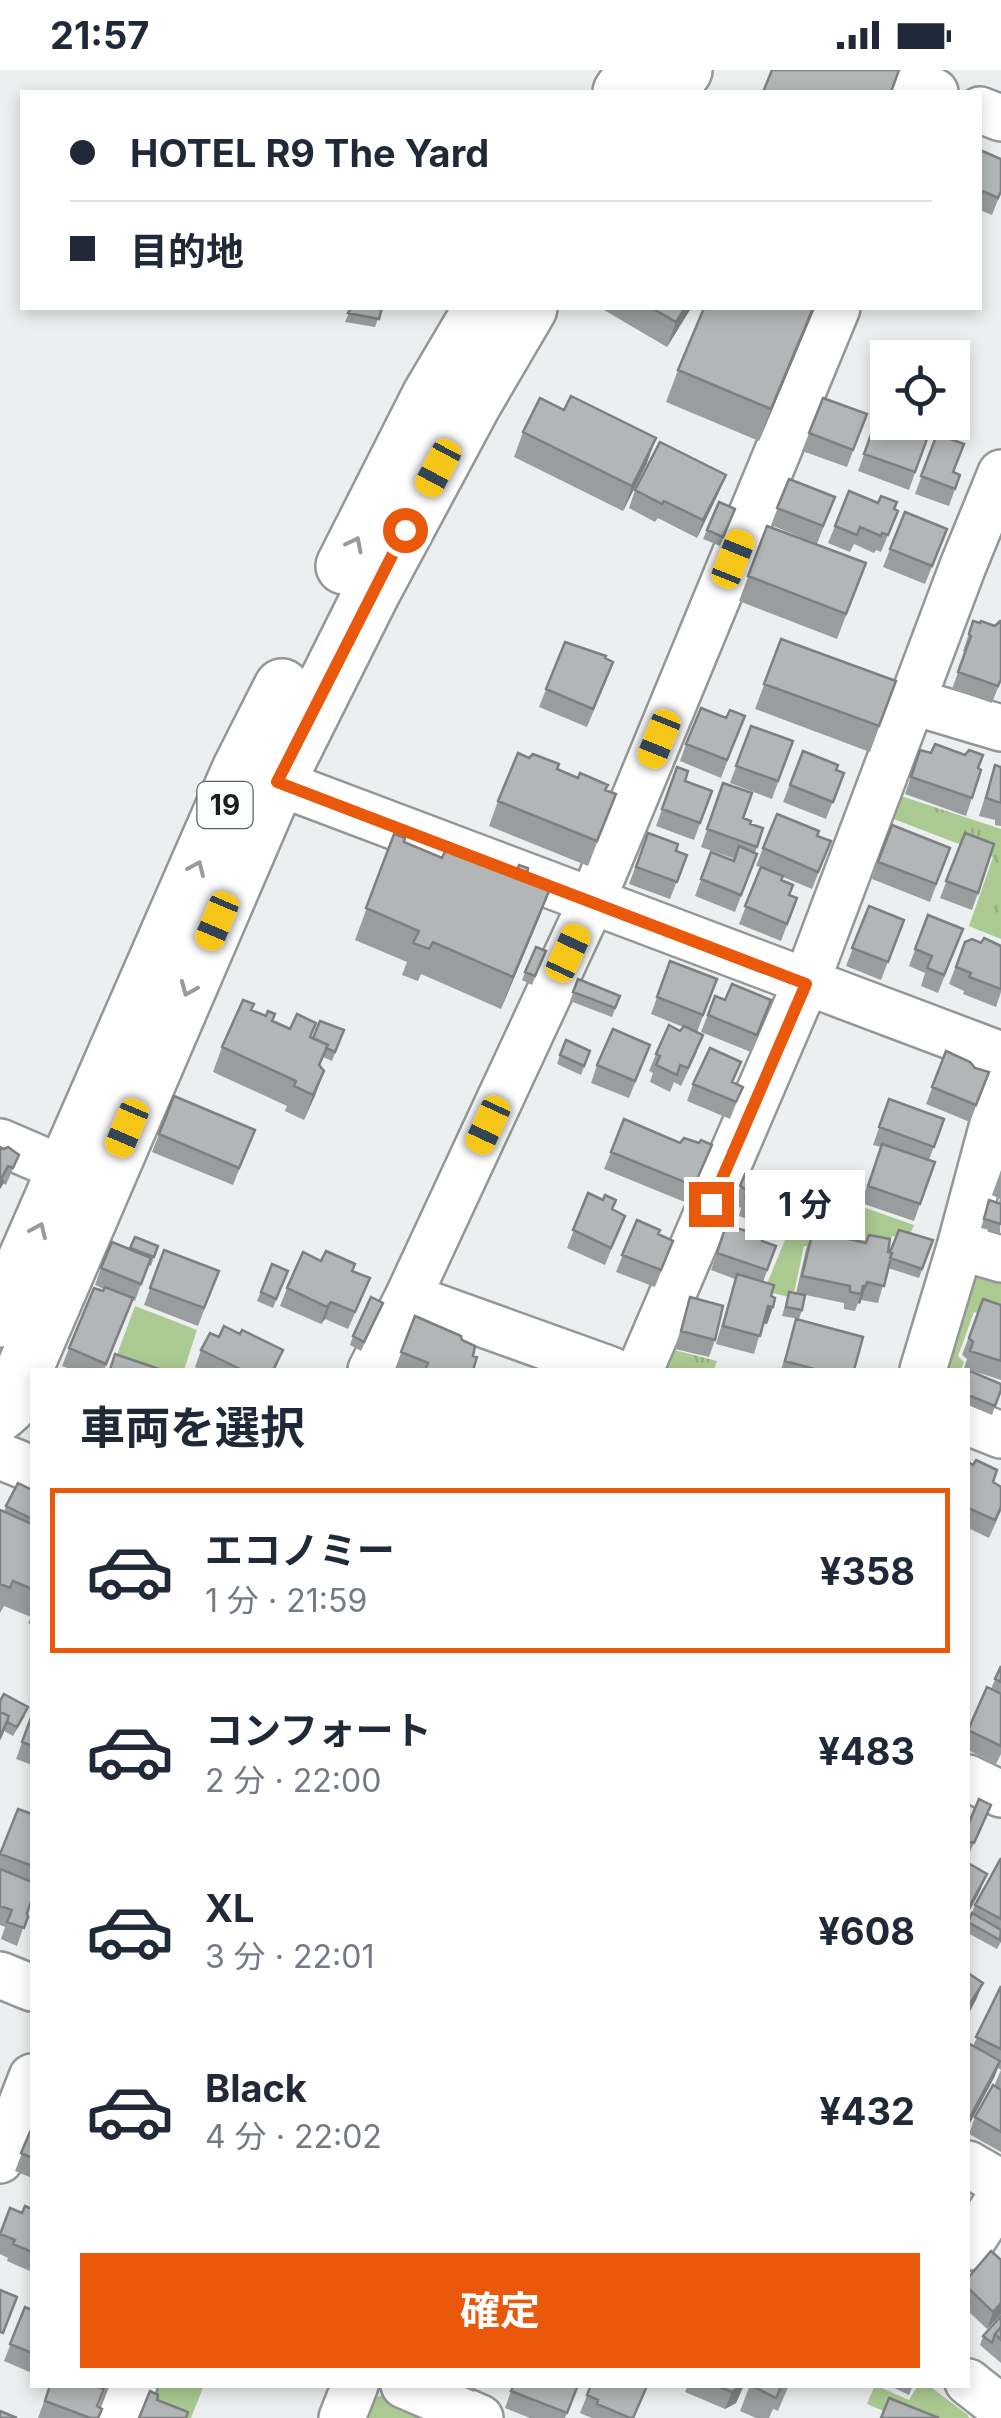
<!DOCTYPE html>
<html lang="ja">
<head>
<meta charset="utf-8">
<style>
	:root { --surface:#fff; --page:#f6f6f7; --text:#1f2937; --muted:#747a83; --line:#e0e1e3; --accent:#ea580c }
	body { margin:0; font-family:Inter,"Noto Sans JP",sans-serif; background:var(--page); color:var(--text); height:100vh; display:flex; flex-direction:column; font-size:38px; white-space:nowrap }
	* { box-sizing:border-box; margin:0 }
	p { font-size:32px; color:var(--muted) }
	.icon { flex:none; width:55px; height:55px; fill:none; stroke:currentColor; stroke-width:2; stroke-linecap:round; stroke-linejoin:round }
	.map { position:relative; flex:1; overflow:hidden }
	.side { position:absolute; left:30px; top:1298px; width:940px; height:1020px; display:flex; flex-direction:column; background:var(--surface); border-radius:0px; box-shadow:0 5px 15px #0003 }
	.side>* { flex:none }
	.top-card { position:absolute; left:20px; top:20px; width:962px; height:220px; border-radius:0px; box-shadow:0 5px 15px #0003; display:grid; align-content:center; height:220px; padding:0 50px; background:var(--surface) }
	.controls { position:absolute; left:870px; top:270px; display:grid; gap:20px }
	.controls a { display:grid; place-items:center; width:100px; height:100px; border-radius:0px; background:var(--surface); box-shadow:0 5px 15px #0003; font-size:50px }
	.end { position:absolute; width:45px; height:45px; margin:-22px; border:12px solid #ea580c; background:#fff; box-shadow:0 0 0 5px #fff }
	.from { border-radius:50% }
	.bubble { position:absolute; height:70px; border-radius:0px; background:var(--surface); box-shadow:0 5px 15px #0003; font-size:32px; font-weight:700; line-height:70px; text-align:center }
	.car { position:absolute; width:30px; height:60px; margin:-30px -15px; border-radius:12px; box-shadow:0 0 8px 2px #0007; background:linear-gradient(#f5c518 24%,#345 0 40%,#f5c518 0 76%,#345 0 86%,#f5c518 0) }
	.top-card b { display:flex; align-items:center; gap:35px; height:95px; font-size:38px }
	.top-card b+b { border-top:2px solid var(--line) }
	.top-card i { width:25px; height:25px; background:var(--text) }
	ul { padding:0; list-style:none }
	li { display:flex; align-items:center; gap:30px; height:165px; margin:0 20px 15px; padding:0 30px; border:5px solid transparent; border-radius:0px }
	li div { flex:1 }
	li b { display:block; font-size:38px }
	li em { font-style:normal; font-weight:700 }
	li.on { border-color:var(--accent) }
	li>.icon { width:90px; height:90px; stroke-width:1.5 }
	h2 { padding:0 50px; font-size:45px; line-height:120px }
	.cta { display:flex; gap:20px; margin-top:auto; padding:20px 50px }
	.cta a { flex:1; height:115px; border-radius:0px; background:var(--accent); color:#fff; font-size:40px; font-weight:700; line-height:115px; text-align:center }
	.status { display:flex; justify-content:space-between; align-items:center; height:70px; padding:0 50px; background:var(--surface); direction:ltr }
	.status svg { height:28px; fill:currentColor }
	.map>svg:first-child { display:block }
	.grass { fill:url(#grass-tufts) }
	.garden { fill:#abca92 }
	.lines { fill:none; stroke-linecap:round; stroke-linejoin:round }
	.minor-casing { stroke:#949797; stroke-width:50 }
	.major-casing { stroke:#949797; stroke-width:60 }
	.minor { stroke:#fff; stroke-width:45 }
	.major { stroke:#fff; stroke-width:55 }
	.wall { fill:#9a9d9d }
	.shaded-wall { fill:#7d7f80 }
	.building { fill:#b3b6b7; stroke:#7d7f80; stroke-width:2.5 }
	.oneway { stroke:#999a99 }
	.route { stroke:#ea580c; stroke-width:12 }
	.labels { text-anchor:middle; stroke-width:8; stroke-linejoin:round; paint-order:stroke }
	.shield { fill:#f9fdfc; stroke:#5e6160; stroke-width:2.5 }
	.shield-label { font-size:28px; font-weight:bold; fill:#1c1e1d }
</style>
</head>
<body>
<div class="status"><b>21:57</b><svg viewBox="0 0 49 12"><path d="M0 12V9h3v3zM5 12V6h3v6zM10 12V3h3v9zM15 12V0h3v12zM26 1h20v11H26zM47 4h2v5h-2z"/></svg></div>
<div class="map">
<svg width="1001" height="2348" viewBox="0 0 1001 2348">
	<defs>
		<pattern id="grass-tufts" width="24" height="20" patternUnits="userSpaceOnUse" patternTransform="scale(2.5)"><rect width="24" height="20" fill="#abca92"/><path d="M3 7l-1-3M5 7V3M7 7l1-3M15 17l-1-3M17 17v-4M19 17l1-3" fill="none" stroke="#93ad7d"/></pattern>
	</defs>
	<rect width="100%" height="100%" fill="#ecefef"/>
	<path class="grass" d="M898 725 1001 759V869L969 856 993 787 891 748Z
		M667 1278 717 1291 714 1300H658Z"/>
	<path class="garden" d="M840 1129 914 1155 908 1169 892 1166 886 1182 804 1176 793 1228 764 1221 794 1148 830 1159Z
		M1001 1203V1251L974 1242 958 1286 964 1292 962 1298 964 1300H934L960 1205Z
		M135 1236 197 1260 184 1300H118L112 1298Z
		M150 2315H204L191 2348H164Z
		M875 2315 909 2330 918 2315H928L968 2345 969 2348H900L867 2334Z
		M387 2324 447 2348H366L374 2328Z"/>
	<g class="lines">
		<defs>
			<path id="minor" d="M894 0 935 22
				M980 40 1001 48
				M914 632 1001 658
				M277 712 1001 985
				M0 1072 65 1100
				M960 1177 1001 1189
				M408 1227 611 1300
				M371 1300 408 1227 592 831 837 238
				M640 1300 806 913 963 496 1001 403
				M923 1300 960 1177 1001 1024
				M968 1352 1001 1365
				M0 1386 32 1399
				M968 1708 1001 1724
				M0 1905 32 1918
				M0 2090 32 2007
				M968 2094 1001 2113
				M968 2177 1001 2126
				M968 2312 1001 2338
				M404 2315 480 2348
				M121 2348 134 2315
				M342 2348 355 2315"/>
			<path id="major" d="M621 22 637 0
				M668 22 684 0
				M344 496 430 326 482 238
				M0 1249 240 700 282 617
				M0 1343 9 1335 277 712 372 522 474 332 529 238"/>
		</defs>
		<use href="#minor" class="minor-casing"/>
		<use href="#major" class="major-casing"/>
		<use href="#minor" class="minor"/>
		<use href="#major" class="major"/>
	</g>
	<path class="wall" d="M980 80 1001 122 992 145 980 140Z
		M351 238H382L375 257 345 252Z
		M605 238H691L667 277 604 240Z
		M815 238 759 371 666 332 678 300Z
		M823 328 867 344 847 397 802 381Z
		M877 348 928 366 909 420 858 401Z
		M523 362 647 393 623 441 514 387Z
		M937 364 954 402 960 405 949 436 915 424Z
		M789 409 835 427 817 474 771 455Z
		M635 420 719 422 697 468 658 448 655 452 629 438Z
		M719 432 735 439 720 476 703 469Z
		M895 440 898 441 881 482 876 480 874 483 854 474 850 482 828 473 835 456Z
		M767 456 866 493 837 569 739 531Z
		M947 459 925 514 883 497 890 479Z
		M973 551 995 556 1001 610 992 633 952 619 965 583 963 581Z
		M781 569 896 611 870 682 755 639Z
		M565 572 607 609 587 657 539 637Z
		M745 646 721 708 680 691 686 674 726 648Z
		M751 656 793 671 772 729 730 713Z
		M920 680 981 700 966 746 905 724Z
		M803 681 844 703 826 749 783 732Z
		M995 695 1001 697V756L995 755V750L979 746Z
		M677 697 685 711 712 721 694 770 656 756Z
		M557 699 616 724 588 796 489 756 498 731Z
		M723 713 743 748 750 754 763 758 755 783 757 784 735 842 695 826 711 782 734 791 735 789 701 777Z
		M648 763 676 781 687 785 670 829 629 814Z
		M965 763 978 823 972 840 940 828Z
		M394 764 404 772 442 788 527 805 540 846 501 939 421 904 418 911 402 905 407 892 355 870Z
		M818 766 831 771 812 819 783 807 781 810 789 825 797 828 781 871 739 854 761 797 756 796 763 778Z
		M950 778 930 832 872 809 878 792Z
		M869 836 904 850 881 910 846 896Z
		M928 845 963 859 938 923 921 916 925 903 909 896Z
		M965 872 1001 876V922L996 937 963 924 964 921 949 914Z
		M536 877 546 881 532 915 522 910Z
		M670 891 717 909 697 962V982L681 1016 674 1012 670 1022 650 1012 653 1003 649 1001 656 984 683 957 651 944Z
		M578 909 620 926 612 947 570 931Z
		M715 926 725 930H771L751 982 701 962Z
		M252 940 313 968 344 960 332 991 323 987 320 996 324 1001 304 1050 285 1041 287 1036 213 1002 222 977Z
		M650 975 629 1028 591 1013 597 995Z
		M590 981 581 1005 557 994 560 985Z
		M946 981 975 998 989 1002 970 1052 926 1034Z
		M733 1012 736 1034 730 1049 687 1031 693 1014Z
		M889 1029 944 1049 929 1090 935 1092 914 1151 861 1133 881 1077 873 1075Z
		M255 1060 233 1115 152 1082 159 1064Z
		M680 1073 705 1092 687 1133 604 1099 611 1082Z
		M0 1077 19 1085 6 1115 2 1113 0 1119Z
		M1001 1100V1133H999L1000 1129 992 1125Z
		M745 1104 767 1112 798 1118 781 1163 739 1146 741 1138 734 1134Z
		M812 1110 841 1120 828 1156 799 1146Z
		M588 1123 612 1139 625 1146 605 1195 567 1178Z
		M989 1130 1001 1134 1000 1163 981 1158Z
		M637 1150 658 1164 673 1171 655 1217 616 1202Z
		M726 1155 776 1176 763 1212 771 1226 773 1237 767 1254 763 1253 754 1284 716 1274 735 1209 711 1200Z
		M813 1161 890 1183 933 1170 919 1208 888 1198 878 1233 861 1230 860 1234 858 1233 855 1241 844 1239V1233L796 1223 806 1179Z
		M135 1167 158 1176 151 1196 148 1195 135 1231 132 1230 104 1300H73L62 1296 69 1278 104 1219 95 1215 101 1198 130 1180Z
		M164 1180 219 1201 198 1256 144 1235Z
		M321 1191 353 1201 363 1225 348 1259 325 1249 321 1254 280 1236 287 1218Z
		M272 1194 288 1201 273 1238 257 1231Z
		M789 1222 802 1240 799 1249 782 1246Z
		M690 1227 715 1270 709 1287 675 1279Z
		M983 1229 1001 1235V1310L964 1298 967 1289 962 1285Z
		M379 1242 361 1281 350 1275 353 1266Z
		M415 1246 462 1270 473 1286V1300L395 1299Z
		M796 1249 854 1300H781Z
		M240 1264 283 1280 275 1300H200L195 1297 201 1280 219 1267Z
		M968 1308 1001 1320 992 1345 968 1335Z
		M968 1392 993 1412 1001 1441 989 1468 968 1458Z
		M32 1419V1555L28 1553 31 1547 4 1536 0 1543V1440L4 1442 6 1436Z
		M1001 1596V1684L996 1694 968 1680V1658L991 1619Z
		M0 1631 25 1646 13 1666 4 1661 0 1671Z
		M32 1645V1695L16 1689Z
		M988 1743 970 1782 968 1781V1755Z
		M32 1744V1831L17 1876 1 1869 5 1857 0 1855V1782Z
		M1001 1788V1872L997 1879 968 1863V1852L975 1835Z
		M1001 1916V2000L998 1998 994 2008 973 1976Z
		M1001 2000V2082L969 2064 975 2047 994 2016Z
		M30 2062 32 2063V2108L15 2101Z
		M32 2139V2202L7 2191 8 2188 0 2184V2163L22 2143Z
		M968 2208 1001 2244 987 2259 968 2241Z
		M25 2237 32 2240V2303L4 2291Z
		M1001 2246V2293L980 2275 983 2266Z
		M50 2315 97 2336 98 2348H38Z
		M458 2315H477L474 2322Z
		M578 2315 565 2348H530L505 2338 511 2321Z
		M591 2315 634 2348H592L580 2343Z
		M688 2315H744L736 2333 725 2339 685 2322Z
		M750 2315H789L778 2341 773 2339 769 2348H756L740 2341Z
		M888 2315H913L909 2325Z"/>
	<path class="shaded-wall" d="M685 238H691L667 277 676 252Z
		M813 238H815L759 371 771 339Z
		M656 368 647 393 623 441 632 416Z
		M726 405 719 422 697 468 703 450Z
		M552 814 540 846 501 939 513 907Z
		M324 1001 315 1026 304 1050 313 1025Z
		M863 1216H866L860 1234 858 1233Z
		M331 1232 325 1249 321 1254 327 1237Z
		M768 1236 773 1237 767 1254 761 1253Z
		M987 1804 980 1821 968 1844V1839Z
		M983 1913 976 1930 968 1945V1937Z
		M1000 1991 994 2008 968 2057V2051Z
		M1001 2233V2244L987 2259 993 2242Z
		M742 2315H744L736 2333 725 2339 732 2322Z"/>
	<path class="building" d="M772 0H899L891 22H763Z
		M980 80 1001 89V121L998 128 980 120Z
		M351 238H382L379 249 348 243Z
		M652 238H685L676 252Z
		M704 238H813L771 339 678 300Z
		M571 326 656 368 632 416 523 362 540 328 564 340Z
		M823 328 867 344 853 380 809 363Z
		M877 348 928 366 915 402 864 384Z
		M937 364 964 374 953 402 960 405 955 419 921 406Z
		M660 372 726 405 703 450 664 431 662 434 635 420Z
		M789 409 835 427 823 456 777 438Z
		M849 421 878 433 881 426 897 432 894 439 898 441 888 465 882 463 881 466 860 457 857 465 835 456Z
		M719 432 735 439 723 467 707 460Z
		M905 442 947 459 932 496 890 479Z
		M767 456 866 493 846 544 748 506Z
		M973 551 980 553 981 551 995 556 1000 551 1001 552V609L998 616 958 602 971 566 969 564Z
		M781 569 896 611 879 656 764 614Z
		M565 572 606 586 605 588 613 592 593 639 546 619Z
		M701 638 726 648 730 640 745 646 727 690 686 674Z
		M751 656 793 671 778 711 736 696Z
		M935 674 965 685 969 680 983 685 978 698 981 700 972 728 911 707 920 680 931 683Z
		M803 681 838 695 836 700 844 703 833 732 790 715Z
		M518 683 529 688 533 684 559 694 557 699 578 708 580 703 608 715 605 720 616 724 597 771 498 731Z
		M995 695 1001 697V733L986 728Z
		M677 697 688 701 685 711 712 721 700 753 662 739Z
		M723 713 752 723 743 748 751 751 750 754 763 758 757 777 707 759Z
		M777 744 819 761 817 766 831 771 818 802 763 778Z
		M892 755 950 778 936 814 878 792Z
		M648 763 678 774 676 781 687 785 677 812 636 797Z
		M965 763 994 774 978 823 946 811Z
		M394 764 405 768 404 772 442 788 449 773 516 803 519 795 528 798 527 805 552 814 513 907 433 872 429 879 413 873 419 861 366 838Z
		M739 776 757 784 741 825 701 809 711 782 734 791Z
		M761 797 783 806 781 810 793 815 789 825 797 828 787 854 745 836Z
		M869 836 904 850 888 892 852 878Z
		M928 845 963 859 944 905 927 898 932 886 915 879Z
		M984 868 1001 876V919L969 907 971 903 956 897 965 872 972 869 981 873Z
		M536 877 546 881 535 906 525 902Z
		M670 891 717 909 703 945 657 927Z
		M578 909 620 926 615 938 573 922Z
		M732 914 771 930 757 965 708 945 715 926 725 930Z
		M243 930 254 934 251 940 266 946 268 941 275 944 272 951 290 959 297 944 316 953 310 967 328 975 319 995 324 1001 313 1025 294 1016 296 1011 222 977Z
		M320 951 344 960 335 982 326 978 328 975 313 968Z
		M669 955 680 961 684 956 703 965 688 998 680 995 677 1005 656 995 660 986 656 984Z
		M613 959 650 975 635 1011 597 995Z
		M566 970 590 981 584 996 560 985Z
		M710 978 741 992 732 1012 743 1017 736 1032 693 1014Z
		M946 981 970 992 975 998 989 1002 976 1035 932 1017Z
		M174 1026 255 1060 239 1098 159 1064Z
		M889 1029 944 1049 934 1077 879 1057Z
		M624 1049 680 1073 684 1068 699 1073 701 1070 712 1075 694 1116 611 1082Z
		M882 1074 935 1092 920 1134 868 1116Z
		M0 1077 4 1079 8 1077 19 1085 13 1098 8 1096 1 1109 3 1112 0 1117Z
		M745 1104 767 1112 769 1108 798 1118 787 1146 745 1128 747 1120 740 1116Z
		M812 1110 841 1120 831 1147 802 1137Z
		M588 1123 603 1130 605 1125 616 1130 612 1139 625 1146 611 1178 573 1160Z
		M989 1130 1001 1134V1154L984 1149Z
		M637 1150 660 1160 658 1164 673 1171 661 1200 622 1185Z
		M726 1155 764 1166 762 1171 776 1176 767 1200 717 1183Z
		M899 1160 933 1170 922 1199 890 1188 892 1183 890 1182Z
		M813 1161 866 1173 869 1165 890 1169 888 1182 892 1183 884 1216 867 1212 866 1216H863L861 1224 850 1222V1216L802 1206Z
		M135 1167 158 1176 154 1187 130 1178Z
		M112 1172 151 1188 141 1214 101 1198Z
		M164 1180 219 1201 204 1238 150 1218Z
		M326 1181 355 1194 352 1201 370 1208 355 1242 331 1232 327 1237 287 1218 303 1182 321 1191Z
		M272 1194 288 1201 276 1229 261 1222Z
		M737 1204 774 1215 771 1226 775 1228 773 1237 768 1236 760 1266 723 1256Z
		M105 1217 133 1228 106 1294 69 1278 94 1218 103 1221Z
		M789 1222 805 1225 802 1240 786 1237Z
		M371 1227 383 1233 364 1272 353 1266Z
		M690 1227 723 1236 715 1270 681 1261Z
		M983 1229 1001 1235V1291L970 1281 973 1272 969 1268Z
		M415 1246 461 1266 462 1270 475 1276 473 1286 477 1287 473 1300H425L428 1293 401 1282Z
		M796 1249 863 1267 854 1300H818L785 1291Z
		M224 1256 240 1264 242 1260 283 1280 273 1300H242L201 1280 210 1263 219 1267Z
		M115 1284 162 1300H110Z
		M970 1301 1001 1314V1320L995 1336 968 1325V1308Z
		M976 1390 997 1400 993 1412 1001 1417V1437L995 1450 968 1438V1392L973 1395Z
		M18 1413 32 1420V1449L6 1436Z
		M0 1440 32 1454V1519L13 1511 10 1518 0 1514Z
		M1001 1596V1612L995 1609Z
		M987 1617 1001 1624V1676L968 1660Z
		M4 1624 28 1637 17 1657 7 1652 9 1646 0 1642V1631Z
		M0 1642 9 1646 0 1668Z
		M32 1645V1676L22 1672Z
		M979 1729 991 1735 974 1773 968 1771V1755Z
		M18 1739 32 1744V1793L30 1795 0 1784Z
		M1001 1788V1849L975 1835Z
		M968 1793 987 1804 968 1839Z
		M0 1799 32 1812V1829L27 1843 28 1847 24 1858 7 1852 12 1840 0 1836Z
		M972 1843 1001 1860 1000 1870 968 1852Z
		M968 1903 983 1913 968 1937Z
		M1001 1916V1979L976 1967Z
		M968 1973 1000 1991 968 2051Z
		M993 2015 1001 2020V2062L975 2047Z
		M30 2062 32 2063V2088L21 2083Z
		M25 2136 32 2139V2182L13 2174 15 2170 0 2164 10 2138 22 2143Z
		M991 2181 1001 2190V2233L993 2242 968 2218V2208Z
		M0 2220 17 2227 3 2263 0 2262Z
		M25 2237 32 2240V2283L10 2274Z
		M1001 2246V2257L995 2264 992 2273 983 2266Z
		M1001 2257V2270L995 2264Z
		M50 2315H93L104 2319 97 2336 102 2339 98 2348H90L45 2331Z
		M514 2315H578L567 2343 511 2321Z
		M591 2315H646L647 2316 633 2348H630L597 2334 598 2330 587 2325Z
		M715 2315H742L732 2322Z
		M750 2315H782L776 2328Z
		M150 2321 158 2325 157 2330 188 2342 186 2348H139Z
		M889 2328 939 2348H881Z
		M0 2341 17 2348H0Z"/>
	<defs><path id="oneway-chevron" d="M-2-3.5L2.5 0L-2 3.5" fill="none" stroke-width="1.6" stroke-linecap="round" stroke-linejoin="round" transform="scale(2.5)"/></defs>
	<g class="oneway">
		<use href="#oneway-chevron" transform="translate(355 474) rotate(-63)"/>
		<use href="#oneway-chevron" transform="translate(197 798) rotate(-66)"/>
		<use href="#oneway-chevron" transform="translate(188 919) rotate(113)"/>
		<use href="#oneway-chevron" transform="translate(39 1160) rotate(-66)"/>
	</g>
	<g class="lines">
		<path class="route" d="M405 460 277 712 806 914 711 1134"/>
	</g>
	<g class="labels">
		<rect class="shield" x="197.5" y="712" width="55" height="46" rx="8"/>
		<g class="shield-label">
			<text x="225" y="745">19</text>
		</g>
	</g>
</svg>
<div class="controls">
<a><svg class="icon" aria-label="locate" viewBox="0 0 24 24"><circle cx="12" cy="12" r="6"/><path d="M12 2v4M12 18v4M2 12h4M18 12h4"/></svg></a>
</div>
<i class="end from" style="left:405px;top:460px"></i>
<i class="end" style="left:711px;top:1134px"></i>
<div class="bubble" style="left:745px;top:1100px;width:120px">1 分</div>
<i class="car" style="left:438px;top:398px;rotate:208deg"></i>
<i class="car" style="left:733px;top:489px;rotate:22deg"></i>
<i class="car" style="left:659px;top:669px;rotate:202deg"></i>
<i class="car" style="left:217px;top:851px;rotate:203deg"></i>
<i class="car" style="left:568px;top:883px;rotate:25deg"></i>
<i class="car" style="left:488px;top:1055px;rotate:205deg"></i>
<i class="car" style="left:127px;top:1058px;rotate:203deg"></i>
<div class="top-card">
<b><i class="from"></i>HOTEL R9 The Yard</b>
<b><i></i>目的地</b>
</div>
<section class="side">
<h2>車両を選択</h2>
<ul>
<li class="on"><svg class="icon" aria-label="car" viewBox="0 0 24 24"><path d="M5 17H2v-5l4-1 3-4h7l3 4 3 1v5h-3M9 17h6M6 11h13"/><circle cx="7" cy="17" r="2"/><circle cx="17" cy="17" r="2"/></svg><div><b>エコノミー</b><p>1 分 · 21:59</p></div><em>¥358</em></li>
<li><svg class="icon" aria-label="car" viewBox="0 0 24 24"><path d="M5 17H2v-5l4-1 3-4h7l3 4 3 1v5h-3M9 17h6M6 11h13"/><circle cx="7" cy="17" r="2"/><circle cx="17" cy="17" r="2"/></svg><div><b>コンフォート</b><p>2 分 · 22:00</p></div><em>¥483</em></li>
<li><svg class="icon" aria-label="car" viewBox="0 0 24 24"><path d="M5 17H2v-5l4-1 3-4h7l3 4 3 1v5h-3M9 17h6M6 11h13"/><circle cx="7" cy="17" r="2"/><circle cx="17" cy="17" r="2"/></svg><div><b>XL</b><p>3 分 · 22:01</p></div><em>¥608</em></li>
<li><svg class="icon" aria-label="car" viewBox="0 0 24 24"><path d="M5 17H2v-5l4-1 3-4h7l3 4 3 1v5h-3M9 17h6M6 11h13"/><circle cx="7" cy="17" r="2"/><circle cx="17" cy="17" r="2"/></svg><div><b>Black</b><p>4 分 · 22:02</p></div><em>¥432</em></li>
</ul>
<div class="cta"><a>確定</a></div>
</section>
</div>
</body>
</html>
